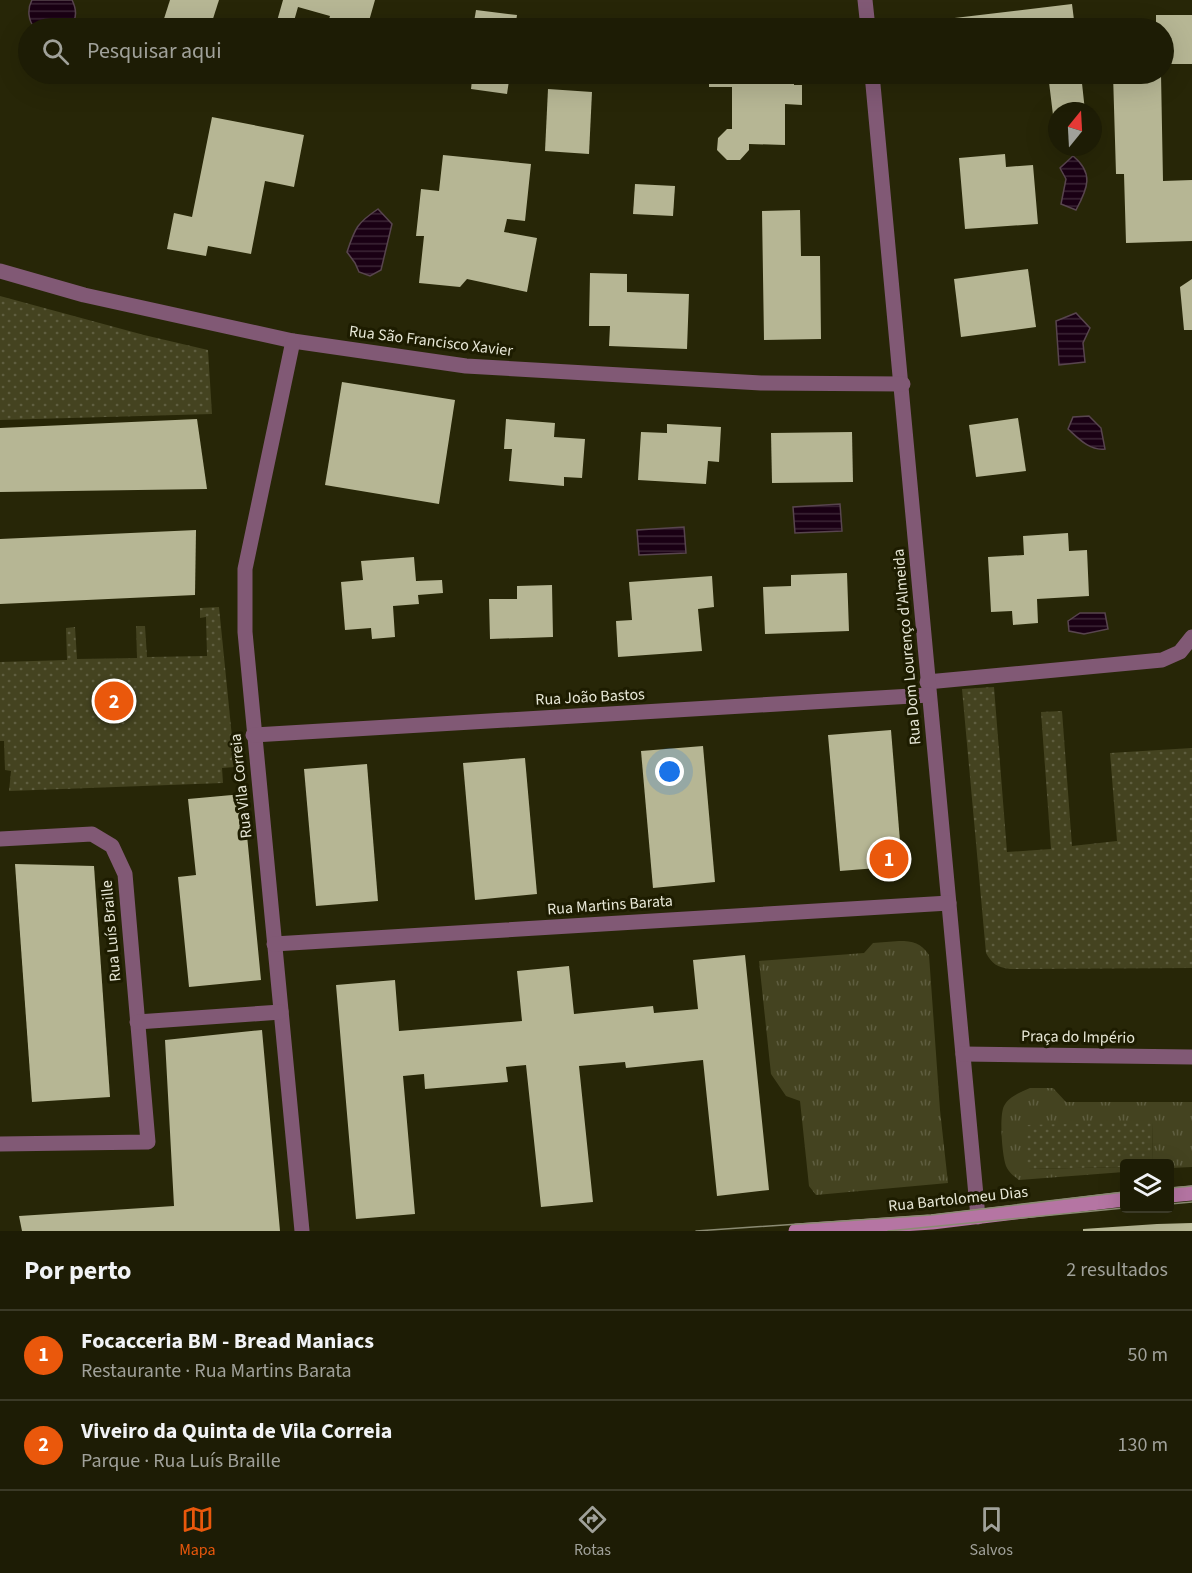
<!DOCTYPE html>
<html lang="pt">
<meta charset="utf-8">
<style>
:root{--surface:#1d1c05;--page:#2a2913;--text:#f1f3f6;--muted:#a0a19a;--line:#3b3a27;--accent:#ea580c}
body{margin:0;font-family:"Source Sans 3",sans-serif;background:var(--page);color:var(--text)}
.controls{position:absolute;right:18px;bottom:18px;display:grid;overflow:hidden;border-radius:6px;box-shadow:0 6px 24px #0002}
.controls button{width:54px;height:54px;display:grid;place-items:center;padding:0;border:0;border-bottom:2px solid var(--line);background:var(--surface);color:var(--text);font:30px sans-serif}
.compass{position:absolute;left:1048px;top:102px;width:54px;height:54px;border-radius:50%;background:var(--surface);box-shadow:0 6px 24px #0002;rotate:18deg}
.you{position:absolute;left:670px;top:772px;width:21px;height:21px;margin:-15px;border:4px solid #fff;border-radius:50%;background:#1a73e8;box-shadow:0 0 0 9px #1a73e833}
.badge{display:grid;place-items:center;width:39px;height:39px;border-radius:50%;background:var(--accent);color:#fff;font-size:20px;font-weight:700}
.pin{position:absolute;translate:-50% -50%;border:3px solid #fff;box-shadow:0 2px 6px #0006}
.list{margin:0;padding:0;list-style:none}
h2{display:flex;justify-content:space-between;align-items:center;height:78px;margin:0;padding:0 24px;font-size:26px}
h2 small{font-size:20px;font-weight:400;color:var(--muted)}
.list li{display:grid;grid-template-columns:39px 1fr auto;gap:18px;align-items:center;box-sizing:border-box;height:90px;padding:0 24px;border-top:2px solid var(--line)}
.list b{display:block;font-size:22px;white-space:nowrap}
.list p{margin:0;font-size:20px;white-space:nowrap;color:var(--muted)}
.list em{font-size:20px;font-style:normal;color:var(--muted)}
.icon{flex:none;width:33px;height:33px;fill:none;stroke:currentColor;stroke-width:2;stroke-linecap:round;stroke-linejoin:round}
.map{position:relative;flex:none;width:1192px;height:1231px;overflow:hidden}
.search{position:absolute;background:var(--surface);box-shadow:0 6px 24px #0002;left:18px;right:18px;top:18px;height:66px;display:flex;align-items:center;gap:15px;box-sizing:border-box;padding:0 21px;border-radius:33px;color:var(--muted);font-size:22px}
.sheet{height:258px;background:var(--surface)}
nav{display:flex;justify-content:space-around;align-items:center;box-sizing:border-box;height:84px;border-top:2px solid var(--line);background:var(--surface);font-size:16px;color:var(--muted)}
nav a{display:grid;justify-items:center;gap:3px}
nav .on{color:var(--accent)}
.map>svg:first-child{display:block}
.grass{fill:url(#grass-tufts)}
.park{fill:url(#park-dots)}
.water{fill:url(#water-rules);stroke:#58454e;stroke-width:1.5}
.building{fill:#b6b694}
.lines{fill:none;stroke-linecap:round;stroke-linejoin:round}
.lane{stroke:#815975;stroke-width:15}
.street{stroke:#815975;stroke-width:15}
.secondary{stroke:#b575a3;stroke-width:15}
.tram{stroke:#8b8b73;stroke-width:1.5}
.labels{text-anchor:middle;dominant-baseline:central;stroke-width:6;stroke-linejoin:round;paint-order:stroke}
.street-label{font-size:16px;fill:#e7e7d6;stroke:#1d1c00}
</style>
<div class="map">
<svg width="1192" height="1231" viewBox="0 0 1192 1231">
<defs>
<pattern id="grass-tufts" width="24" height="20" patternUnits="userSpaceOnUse" patternTransform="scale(1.5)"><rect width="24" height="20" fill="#444320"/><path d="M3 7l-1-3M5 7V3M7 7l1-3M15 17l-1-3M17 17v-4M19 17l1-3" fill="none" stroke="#5f5e40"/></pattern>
<pattern id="park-dots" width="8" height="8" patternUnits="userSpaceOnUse" patternTransform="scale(1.5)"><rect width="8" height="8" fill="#444320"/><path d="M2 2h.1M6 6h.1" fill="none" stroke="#5f5e40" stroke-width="1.8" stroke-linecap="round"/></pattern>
<pattern id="water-rules" width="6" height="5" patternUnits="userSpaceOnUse" patternTransform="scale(1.5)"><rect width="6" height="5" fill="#1a0014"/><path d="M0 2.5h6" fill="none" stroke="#3b2535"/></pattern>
</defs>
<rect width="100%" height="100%" fill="#272607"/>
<!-- grass -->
<g class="grass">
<path d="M899,941C913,941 921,943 929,955L940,1110L948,1183L816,1195L809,1186L800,1101L786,1096L771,1074L759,961L864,953L873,943Z"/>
<path d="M1030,1088H1053L1066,1102H1192V1167L1170,1168V1164L1153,1163L1152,1122L1027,1169L1124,1167V1172L1019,1180C1014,1176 1009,1173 1006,1166C1002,1155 999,1116 1004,1106C1009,1096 1021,1092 1030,1088Z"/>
</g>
<!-- park -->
<g class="park">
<polygon points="0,296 144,335 208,350 212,414 0,420"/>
<polygon points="219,607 235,767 222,768 223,783 9,791 11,771 5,770 4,741 0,741 0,662 67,660 66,628 75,627 77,659 137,658 136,626 145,626 147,657 207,656 206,617 200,618 200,608"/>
<path d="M994,687L1007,852L1051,849L1041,712L1062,711L1072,846L1117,841L1110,753L1192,748V968L1010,969C997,967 992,964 986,953L962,689Z"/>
<polygon points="1152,1122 1153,1163 1124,1164 1124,1167 1027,1169 1026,1125"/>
</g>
<!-- water -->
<g class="water">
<path d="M32,0H72C77,10 77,20 69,28H35C28,21 27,9 32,0Z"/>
<path d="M1073,156C1094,173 1088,188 1076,210L1061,204L1066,179L1060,168Z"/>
<path d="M378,209L392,224L381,270L370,276L359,272L355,263L347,252C355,228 357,223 378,209Z"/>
<polygon points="1076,313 1090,328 1083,343 1085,362 1059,365 1056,321"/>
<path d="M1089,416L1101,428L1105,449C1090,451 1079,439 1068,429L1073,417Z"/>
<polygon points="840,504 842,531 795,533 793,507"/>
<polygon points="684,527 686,553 639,555 637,530"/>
<polygon points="1080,613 1105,613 1108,629 1084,634 1069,631 1068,621"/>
</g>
<!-- building -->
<g class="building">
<polygon points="170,0 219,0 210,28 161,28"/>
<polygon points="283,0 375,0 367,28 336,28 327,26 330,16 298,7 292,28 275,28"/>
<polygon points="1072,4 1075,28 947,28 946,19"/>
<polygon points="476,10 517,15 515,28 473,28"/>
<polygon points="1156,15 1192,15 1192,64 1164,64 1164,28 1124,28 1127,25 1156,25"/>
<polygon points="431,74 510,74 507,94 471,89 472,80"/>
<polygon points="709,74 794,74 794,85 802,85 802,105 785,104 785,145 749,144 749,150 740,160 727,160 717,150 718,138 727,129 732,129 732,87 709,87"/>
<polygon points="1048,74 1081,74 1085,111 1057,111 1057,114 1053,115"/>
<polygon points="1113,74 1161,74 1163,181 1192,180 1192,241 1126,243 1124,174 1116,174"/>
<polygon points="548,89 592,92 589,154 545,151"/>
<polygon points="212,117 304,135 294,187 265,181 251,254 208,246 206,256 167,249 174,213 192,217"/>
<polygon points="1005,154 1006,167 1033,165 1038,224 965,229 959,158"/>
<polygon points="443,155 531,164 525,221 507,219 504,232 537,238 527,292 467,279 460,287 419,283 424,236 416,236 421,189 439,191"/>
<polygon points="635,184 675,186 673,216 633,214"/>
<polygon points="800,210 801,256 820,256 821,339 764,340 762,211"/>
<polygon points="1028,269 1036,327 961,337 954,279"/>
<polygon points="590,273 627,274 627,292 689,294 687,349 609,346 610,326 589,326"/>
<polygon points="1192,279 1192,330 1184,330 1180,287"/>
<polygon points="342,382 455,400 439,504 325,485"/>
<polygon points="1018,418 1026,471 976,477 969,425"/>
<polygon points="197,419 207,489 0,492 0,428"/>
<polygon points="506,419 555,423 554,437 585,439 582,478 564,477 564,486 509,481 512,449 504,449"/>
<polygon points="667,424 721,427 719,462 708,461 706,484 638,480 641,432 667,433"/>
<polygon points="852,432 853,482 772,483 771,433"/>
<polygon points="196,530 195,595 0,604 0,539"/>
<polygon points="1068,533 1069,551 1087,550 1089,596 1037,599 1038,623 1013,625 1012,611 991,612 988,557 1024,555 1023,536"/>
<polygon points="414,557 416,581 442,580 443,593 418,595 419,604 393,606 395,637 372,639 371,628 345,630 341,582 363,580 361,561"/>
<polygon points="847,573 849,631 765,634 763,587 791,586 791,575"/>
<polygon points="712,576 714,607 698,609 702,651 618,657 616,621 632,620 629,582"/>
<polygon points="552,585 553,637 490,639 489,599 517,599 517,586"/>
<polygon points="891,730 902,866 840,871 828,735"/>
<polygon points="703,746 715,882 653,888 641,751"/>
<polygon points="525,758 537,894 475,900 463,763"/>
<polygon points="367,764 378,901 316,906 304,769"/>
<polygon points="243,794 261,980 189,987 178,877 196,875 188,799"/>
<polygon points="15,864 94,866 110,1097 32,1102"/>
<polygon points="745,955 769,1190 717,1196 703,1060 626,1068 625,1062 579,1066 593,1202 541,1207 526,1065 506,1067 508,1082 425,1089 424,1074 403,1076 415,1214 356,1219 336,985 395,980 399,1031 522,1021 517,971 569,966 574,1014 653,1006 654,1013 698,1009 693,960"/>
<polygon points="262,1030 280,1231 22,1231 19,1216 174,1206 165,1040"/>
<polygon points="1192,1223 1192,1231 1083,1231 1083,1229 1157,1224"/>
</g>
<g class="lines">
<!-- lane -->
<polyline class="lane" points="927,682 1162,660 1180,652 1192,637"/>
<!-- street -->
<g class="street">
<polyline points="865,0 868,28"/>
<polyline points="872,74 978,1217"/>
<polyline points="0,271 84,295 293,341 466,366 761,383 903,384"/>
<polyline points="293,341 245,569 245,632 302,1231"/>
<polyline points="253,735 929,695"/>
<polyline points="0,839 92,834 112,846 125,874 148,1142 0,1144"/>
<polyline points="274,944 949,903"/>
<polyline points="137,1022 281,1012"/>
<polyline points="963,1054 1192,1057"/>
</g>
<!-- secondary -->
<g class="secondary">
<polyline points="1170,1195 1192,1193"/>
<polyline points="796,1231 932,1222 1124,1199"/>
</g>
<!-- tram -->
<g class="tram">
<polyline points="1170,1188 1192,1186"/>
<polyline points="1170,1204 1192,1202"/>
<polyline points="696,1231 931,1215 1124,1192"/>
<polyline points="888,1231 1124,1208"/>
</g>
</g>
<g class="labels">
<!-- street labels -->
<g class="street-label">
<text transform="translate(431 341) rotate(7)">Rua São Francisco Xavier</text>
<text transform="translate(907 647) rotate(-95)">Rua Dom Lourenço d'Almeida</text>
<text transform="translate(590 697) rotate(-3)">Rua João Bastos</text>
<text transform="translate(241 786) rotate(-96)">Rua Vila Correia</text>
<text transform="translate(610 905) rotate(-4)">Rua Martins Barata</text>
<text transform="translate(111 931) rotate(-95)">Rua Luís Braille</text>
<text transform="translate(1078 1037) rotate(1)">Praça do Império</text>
<text transform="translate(958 1199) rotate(-6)">Rua Bartolomeu Dias</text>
</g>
</g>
</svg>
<div class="controls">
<button><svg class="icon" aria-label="layers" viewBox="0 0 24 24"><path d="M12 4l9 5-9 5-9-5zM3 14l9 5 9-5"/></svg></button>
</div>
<svg class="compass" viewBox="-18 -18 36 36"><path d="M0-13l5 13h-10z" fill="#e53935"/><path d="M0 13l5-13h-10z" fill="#a0a19a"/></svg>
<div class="you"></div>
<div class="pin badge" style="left:889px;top:859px">1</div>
<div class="pin badge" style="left:114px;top:701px">2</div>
<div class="search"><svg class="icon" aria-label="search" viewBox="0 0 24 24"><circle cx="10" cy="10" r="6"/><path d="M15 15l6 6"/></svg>Pesquisar aqui</div>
</div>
<section class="sheet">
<h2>Por perto<small>2 resultados</small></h2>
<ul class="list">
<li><span class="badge">1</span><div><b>Focacceria BM - Bread Maniacs</b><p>Restaurante · Rua Martins Barata</p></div><em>50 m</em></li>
<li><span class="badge">2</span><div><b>Viveiro da Quinta de Vila Correia</b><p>Parque · Rua Luís Braille</p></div><em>130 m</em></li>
</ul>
</section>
<nav>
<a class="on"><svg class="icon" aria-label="map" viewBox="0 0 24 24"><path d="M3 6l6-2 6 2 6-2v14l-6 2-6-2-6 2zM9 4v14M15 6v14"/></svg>Mapa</a>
<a><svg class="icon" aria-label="directions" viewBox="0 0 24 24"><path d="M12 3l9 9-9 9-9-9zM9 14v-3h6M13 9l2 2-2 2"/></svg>Rotas</a>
<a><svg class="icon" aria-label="saved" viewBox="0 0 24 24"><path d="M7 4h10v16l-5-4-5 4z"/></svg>Salvos</a>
</nav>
